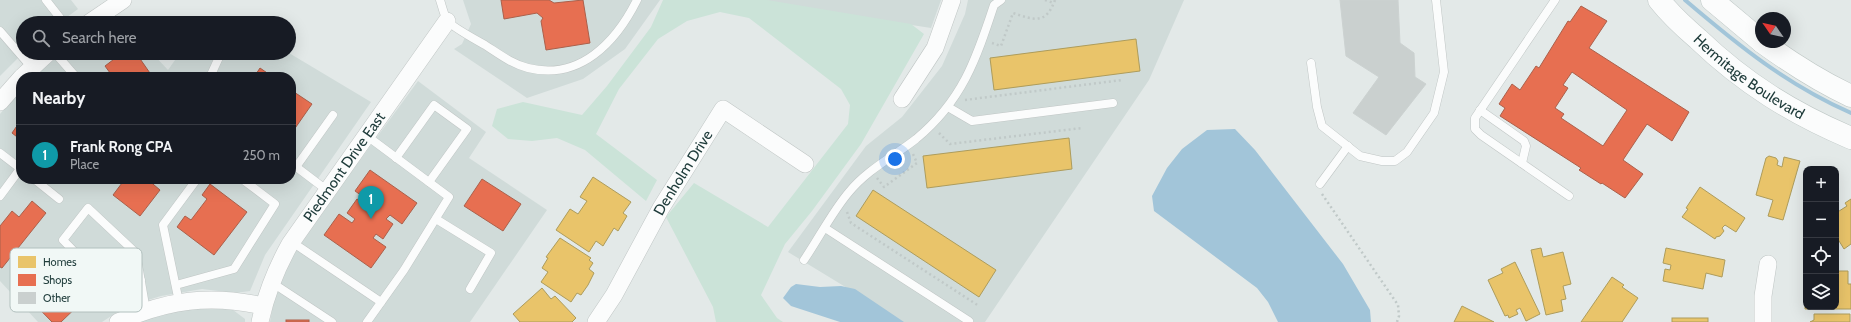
<!DOCTYPE html>
<meta charset="utf-8">
<style>
:root{--surface:#171b24;--page:#20242c;--text:#f1f3f6;--muted:#9ea1a6;--line:#363941;--accent:#647978}
body{margin:0;font-family:Cabin,sans-serif;background:var(--page);color:var(--text)}
.controls{position:absolute;right:12px;bottom:12px;display:grid;overflow:hidden;border-radius:8px;box-shadow:0 4px 16px #0002}
.controls button{width:36px;height:36px;display:grid;place-items:center;padding:0;border:0;border-bottom:1px solid var(--line);background:var(--surface);color:var(--text);font:20px sans-serif}
.compass{position:absolute;left:1755px;top:12px;width:36px;height:36px;border-radius:50%;background:var(--surface);box-shadow:0 4px 16px #0002;rotate:304deg}
.you{position:absolute;left:895px;top:159px;width:14px;height:14px;margin:-10px;border:3px solid #fff;border-radius:50%;background:#1a73e8;box-shadow:0 0 0 6px #1a73e833}
.badge{display:grid;place-items:center;width:26px;height:26px;border-radius:50%;background:var(--accent);color:#fff;font-size:13px;font-weight:700}
.pin{position:absolute;translate:-50% -33px;filter:drop-shadow(0 1px 2px #0008)}
.pin::after{content:'';position:absolute;top:21px;width:14px;height:12px;background:inherit;clip-path:polygon(0 0,100% 0,50% 100%)}
.list{margin:0;padding:0;list-style:none}
h2{display:flex;justify-content:space-between;align-items:center;height:52px;margin:0;padding:0 16px;font-size:17px}
h2 small{font-size:13px;font-weight:400;color:var(--muted)}
.list li{display:grid;grid-template-columns:26px 1fr auto;gap:12px;align-items:center;box-sizing:border-box;height:60px;padding:0 16px;border-top:1px solid var(--line)}
.list b{display:block;font-size:15px;white-space:nowrap}
.list p{margin:0;font-size:13px;white-space:nowrap;color:var(--muted)}
.list em{font-size:13px;font-style:normal;color:var(--muted)}
.icon{flex:none;width:22px;height:22px;fill:none;stroke:currentColor;stroke-width:2;stroke-linecap:round;stroke-linejoin:round}
.map{position:relative;flex:none;width:1851px;height:322px;overflow:hidden}
.search{position:absolute;background:var(--surface);box-shadow:0 4px 16px #0002;left:16px;top:16px;width:280px;height:44px;display:flex;align-items:center;gap:10px;box-sizing:border-box;padding:0 14px;border-radius:22px;color:var(--muted);font-size:15px}
.panel{position:absolute;background:var(--surface);box-shadow:0 4px 16px #0002;left:16px;top:72px;width:280px;height:112px;border-radius:16px}
.map>svg:first-child{display:block}
.built{fill:#d0dbd9}
.green{fill:#cbe3d8}
.water{fill:#a2c5d9}
.homes{fill:#e9c46a;stroke:#ad9c5c}
.shops{fill:#e76f51;stroke:#ab604b;fill-rule:evenodd}
.lines{fill:none;stroke-linecap:round;stroke-linejoin:round}
.stream{stroke:#a2c5d9;stroke-width:4}
.building{fill:#cad0cf;stroke:#ccd2d1}
.lane-casing{stroke:#c0c6c5;stroke-width:9}
.street-casing{stroke:#c0c6c5;stroke-width:18}
.secondary-casing{stroke:#bec7c5;stroke-width:23}
.path{stroke:#c0c9c8;stroke-width:2.5;stroke-dasharray:2 3;stroke-linecap:butt}
.lane{stroke:#fbfcfc;stroke-width:8}
.street{stroke:#fbfcfc;stroke-width:17}
.secondary{stroke:#fbfcfc;stroke-width:22}
.labels{text-anchor:middle;dominant-baseline:central;stroke-width:4;stroke-linejoin:round;paint-order:stroke}
.street-label{font-size:15px;fill:#203d3c;stroke:#f1f8f6}
.key{fill:#f1f8f6;stroke:#b2c0be;stroke-width:1}
.key-label{font-size:11px;fill:#203d3c}
</style>
<div class="map">
<svg width="1851" height="322" viewBox="0 0 1851 322">
<rect width="100%" height="100%" fill="#e3e9e8"/>
<!-- built -->
<g class="built">
<polygon points="0,0 71,0 78,9 59,23 23,23 23,53 0,76"/>
<polygon points="463,0 660,0 625,49 583,79 527,98 454,49 462,44 471,24"/>
<polygon points="751,0 941,0 931,28"/>
<polygon points="968,0 1184,0 1149,80 985,322 903,322 788,252 866,146 902,117 942,66 965,14"/>
<polygon points="61,53 152,53 168,70 180,53 289,53 371,102 265,255 250,291 235,293 202,289 161,296 125,307 102,322 38,322 0,281 0,114 21,89 21,179 291,179 291,77 34,77"/>
<polygon points="418,81 486,132 469,158 547,210 470,322 270,322 273,303 286,268 311,227"/>
<polygon points="212,306 233,310 245,319 245,322 135,322 169,310"/>
</g>
<!-- green -->
<polygon class="green" points="663,0 767,0 911,24 924,34 861,144 812,211 785,244 761,295 777,318 783,322 716,322 713,307 666,217 694,183 768,227 848,124 850,105 841,89 749,18 720,12 687,21 658,39 619,89 596,134 657,180 646,201 585,150 557,138 532,141 508,139 492,126 497,109 523,102 582,115 607,86 651,27"/>
<!-- water -->
<g class="water">
<polygon points="1235,129 1255,150 1343,264 1370,310 1371,322 1278,322 1268,302 1257,288 1154,211 1152,196 1167,168 1182,149 1207,130"/>
<polygon points="796,284 820,287 841,286 855,289 904,322 840,322 791,306 783,298 791,287"/>
</g>
<!-- homes -->
<g class="homes">
<polygon points="1136,39 1140,71 994,90 990,58"/>
<polygon points="1069,138 1072,169 927,188 923,156"/>
<polygon points="1769,156 1776,158 1778,161 1777,165 1782,167 1784,157 1800,161 1783,220 1768,216 1773,200 1756,195 1766,158"/>
<polygon points="593,177 631,202 623,213 627,216 618,231 614,228 603,246 596,241 589,252 556,230 570,209 578,214 587,201 580,197"/>
<polygon points="1700,187 1745,218 1736,232 1725,225 1722,228 1724,231 1720,236 1716,237 1715,239 1682,217 1688,209 1686,208"/>
<polygon points="873,190 996,270 979,297 856,216"/>
<polygon points="1851,199 1851,244 1844,249 1836,236 1836,213 1847,206 1845,203"/>
<polygon points="560,238 591,258 589,260 593,263 589,269 594,273 588,285 581,295 577,293 571,302 541,282 548,272 542,268 548,258 546,257"/>
<polygon points="1541,248 1543,257 1563,252 1571,284 1563,286 1566,299 1561,300 1563,311 1546,315 1531,250"/>
<polygon points="1666,248 1725,260 1722,277 1706,273 1703,289 1663,281 1665,269 1670,270 1671,265 1663,263"/>
<polygon points="1515,262 1540,314 1526,321 1520,308 1516,310 1518,314 1509,318 1508,315 1505,316 1488,280 1503,273 1501,269"/>
<polygon points="1836,271 1848,271 1848,284 1851,284 1851,309 1805,309 1805,291 1806,307 1836,307"/>
<polygon points="1612,277 1624,285 1622,287 1638,298 1622,322 1581,322"/>
<polygon points="542,288 551,299 555,296 576,318 572,322 520,322 513,314"/>
<polygon points="1462,306 1494,322 1454,322"/>
<polygon points="1814,314 1850,314 1850,322 1810,322 1814,320"/>
<rect x="1672" y="318" width="36" height="4"/>
</g>
<!-- shops -->
<g class="shops">
<polygon points="501,0 549,0 554,3 583,0 590,43 546,50 541,21 543,18 537,13 504,19"/>
<path d="M1581,6L1607,21L1589,48L1689,112L1672,141L1647,124L1623,160L1643,174L1625,198L1602,183L1601,184L1579,170L1581,168L1500,116L1505,108L1499,104L1512,84L1520,90L1536,66L1539,68L1568,21L1570,22ZM1572,72L1627,110L1603,146L1561,118L1564,114L1555,108L1568,88L1563,85Z"/>
<polygon points="122,53 136,53 152,76 113,77 105,66"/>
<polygon points="260,68 273,77 254,77"/>
<polygon points="291,90 312,104 291,134"/>
<polygon points="21,120 21,140 12,133"/>
<polygon points="370,170 417,203 402,224 390,215 386,219 393,224 383,239 376,234 373,238 386,247 371,268 324,235 339,214 352,223 355,219 347,213 357,199 365,204 368,200 355,191"/>
<polygon points="125,179 147,179 160,190 140,216 113,195"/>
<polygon points="482,179 521,204 503,231 464,206"/>
<polygon points="210,184 247,212 214,255 177,227 185,216 191,220 207,199 202,195"/>
<polygon points="32,201 46,213 2,268 0,267 0,226 12,211 19,217"/>
<polygon points="45,256 86,298 61,322 52,322 16,285"/>
<rect x="286" y="320" width="23" height="2"/>
</g>
<g class="lines">
<!-- stream -->
<path class="stream" d="M1685,0C1739,46 1786,84 1851,113"/>
</g>
<!-- building -->
<polygon class="building" points="1340,0 1398,0 1400,43 1414,53 1415,77 1426,84 1386,135 1353,113 1379,77 1346,56"/>
<g class="lines">
<defs>
<g id="lane">
<polyline points="46,0 64,23"/>
<path d="M440,0C442,6 444,15 447,20C450,26 478,41 485,45C499,54 512,64 528,68C580,81 616,42 637,0"/>
<polyline points="1555,0 1475,118 1475,129 1481,135 1569,196"/>
<polyline points="0,31 32,68"/>
<polyline points="55,53 76,77"/>
<polyline points="1311,63 1317,107 1322,126 1360,156 1382,161 1395,161 1407,152 1434,113 1444,72 1436,0"/>
<polyline points="210,77 221,53"/>
<polyline points="948,107 972,121 1113,103"/>
<polyline points="1480,110 1524,141 1526,146 1522,163"/>
<polyline points="367,136 449,197 404,270 367,322"/>
<polyline points="0,153 21,169"/>
<polyline points="396,158 434,105 467,129 429,182"/>
<polyline points="291,163 328,191"/>
<polyline points="296,167 333,115"/>
<polyline points="34,179 59,199"/>
<polyline points="1320,184 1348,146"/>
<polyline points="0,196 20,169"/>
<polyline points="436,219 491,253 470,289"/>
<polyline points="825,228 969,321"/>
<polyline points="292,242 381,302"/>
<path d="M804,260C819,238 832,212 849,192C868,169 893,157 916,139C962,101 976,60 994,5L1001,0"/>
<polyline points="141,280 117,283 101,279 63,240 88,208 136,253 146,311"/>
<polyline points="271,282 332,322"/>
<polyline points="176,285 234,269 275,204 242,179"/>
<polyline points="179,302 163,225 197,179"/>
</g>
<g id="street">
<polyline points="89,23 123,0"/>
<polyline points="22,77 48,53"/>
<polyline points="902,99 935,48 952,0"/>
<polyline points="0,102 21,78"/>
<path d="M118,322C167,300 210,294 263,306"/>
<path id="s1" d="M260,322C266,294 276,269 290,244L447,21"/>
<path id="s2" d="M596,322L614,295L661,208L723,109L805,164"/>
<polyline points="1763,322 1763,296 1768,264"/>
</g>
<g id="secondary">
<path id="s3" d="M1659,0C1670,14 1684,27 1698,39C1744,83 1792,113 1851,138"/>
<polyline points="1712,0 1761,41"/>
<path d="M1762,42C1791,63 1819,81 1851,96"/>
</g>
</defs>
<!-- lane casing -->
<use href="#lane" class="lane-casing"/>
<!-- street casing -->
<use href="#street" class="street-casing"/>
<!-- secondary casing -->
<use href="#secondary" class="secondary-casing"/>
<!-- path -->
<g class="path">
<polyline points="1045,0 1054,3"/>
<path d="M992,43L1001,46L1013,13C1034,20 1046,25 1055,0"/>
<polyline points="965,100 1122,80"/>
<polyline points="939,133 950,144 1082,128"/>
<polyline points="877,178 884,187 917,163 913,154"/>
<polyline points="1322,194 1398,305 1399,316 1397,322"/>
<polyline points="847,212 851,223 979,306"/>
</g>
<!-- lane -->
<use href="#lane" class="lane"/>
<!-- street -->
<use href="#street" class="street"/>
<!-- secondary -->
<use href="#secondary" class="secondary"/>
</g>
<g class="labels">
<!-- street labels -->
<g class="street-label">
<text stroke="none"><textPath href="#s3" startOffset="119">Hermitage Boulevard</textPath></text>
<text stroke="none"><textPath href="#s1" startOffset="178">Piedmont Drive East</textPath></text>
<text stroke="none"><textPath href="#s2" startOffset="173">Denholm Drive</textPath></text>
</g>
</g>
<!-- legend -->
<rect x="10" y="248" width="132" height="64" rx="6" class="key"/>
<rect x="18" y="256" width="18" height="12" fill="#e9c46a"/>
<rect x="18" y="274" width="18" height="12" fill="#e76f51"/>
<rect x="18" y="292" width="18" height="12" fill="#cad0cf"/>
<g class="key-label">
<text x="43" y="266">Homes</text>
<text x="43" y="284">Shops</text>
<text x="43" y="302">Other</text>
</g>
</svg>
<div class="controls">
<button>+</button>
<button>−</button>
<button><svg class="icon" aria-label="locate" viewBox="0 0 24 24"><circle cx="12" cy="12" r="6"/><path d="M12 2v4M12 18v4M2 12h4M18 12h4"/></svg></button>
<button><svg class="icon" aria-label="layers" viewBox="0 0 24 24"><path d="M12 4l9 5-9 5-9-5zM3 14l9 5 9-5"/></svg></button>
</div>
<svg class="compass" viewBox="-18 -18 36 36"><path d="M0-13l5 13h-10z" fill="#e53935"/><path d="M0 13l5-13h-10z" fill="#9ea1a6"/></svg>
<div class="you"></div>
<div class="pin badge" style="left:371px;top:219px;background:#0f9aa8">1</div>
<div class="search"><svg class="icon" aria-label="search" viewBox="0 0 24 24"><circle cx="10" cy="10" r="6"/><path d="M15 15l6 6"/></svg>Search here</div>
<section class="panel">
<h2>Nearby<small></small></h2>
<ul class="list">
<li><span class="badge" style="background:#0f9aa8">1</span><div><b>Frank Rong CPA</b><p>Place</p></div><em>250 m</em></li>
</ul>
</section>
</div>
